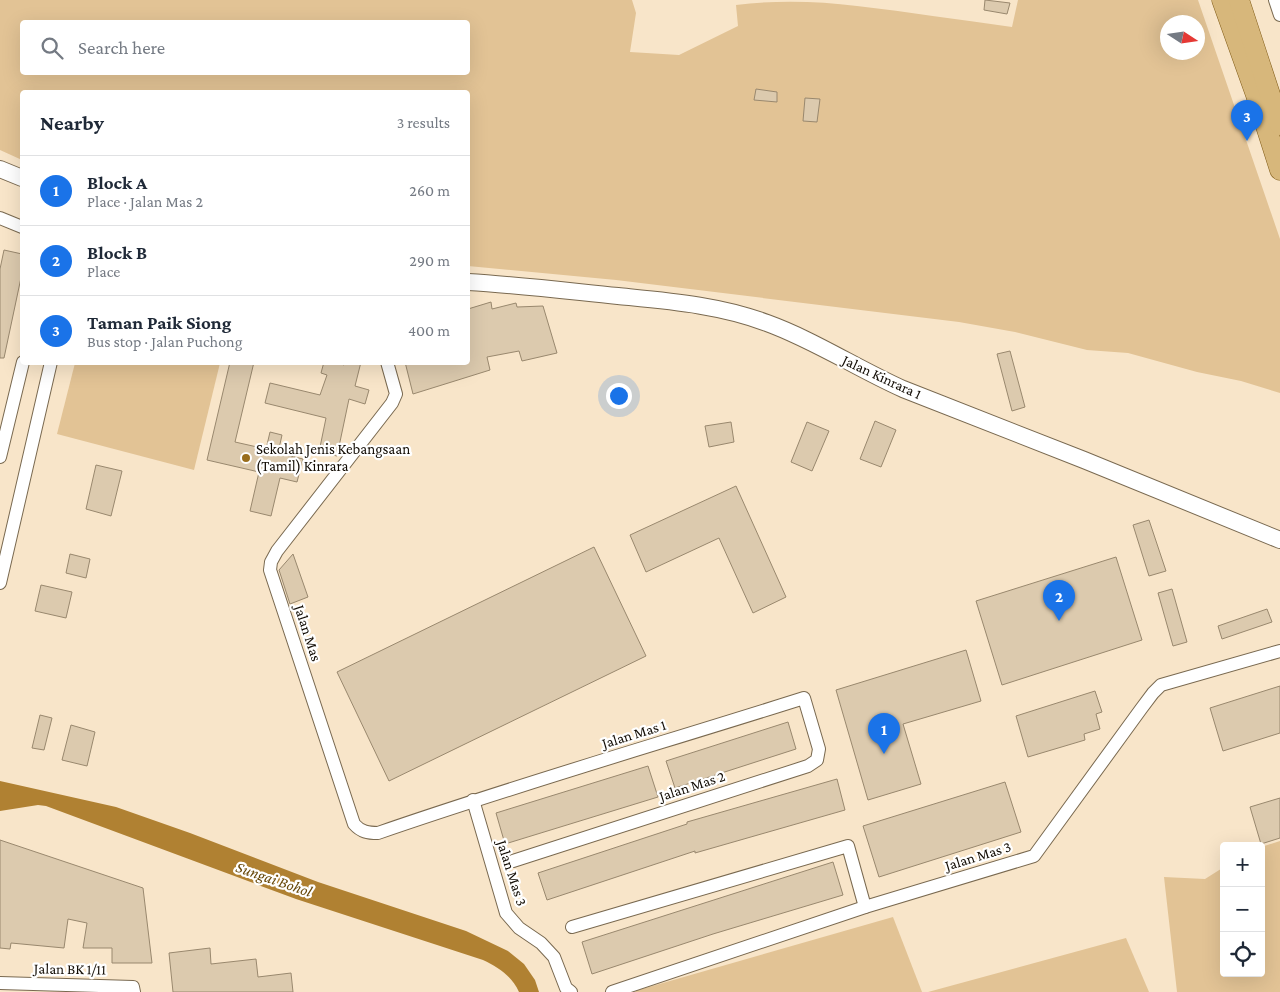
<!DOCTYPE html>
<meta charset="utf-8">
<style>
:root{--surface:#fff;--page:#f6f6f7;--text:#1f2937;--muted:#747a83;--line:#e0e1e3;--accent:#1a73e8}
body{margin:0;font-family:"Crimson Pro",serif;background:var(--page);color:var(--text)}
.controls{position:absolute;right:15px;bottom:15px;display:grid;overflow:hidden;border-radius:5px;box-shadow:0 5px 20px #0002}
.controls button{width:45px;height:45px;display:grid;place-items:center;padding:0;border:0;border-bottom:1px solid var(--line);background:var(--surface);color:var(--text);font:25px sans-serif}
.compass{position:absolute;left:1160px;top:15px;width:45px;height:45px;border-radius:50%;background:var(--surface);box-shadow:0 5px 20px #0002;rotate:102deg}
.you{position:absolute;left:618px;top:395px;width:18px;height:18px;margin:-12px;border:4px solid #fff;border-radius:50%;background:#1a73e8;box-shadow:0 0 0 8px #1a73e833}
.badge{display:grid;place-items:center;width:32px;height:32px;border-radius:50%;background:var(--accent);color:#fff;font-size:16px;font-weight:700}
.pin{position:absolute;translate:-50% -41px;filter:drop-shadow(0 1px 2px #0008)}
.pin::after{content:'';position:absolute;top:26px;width:18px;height:15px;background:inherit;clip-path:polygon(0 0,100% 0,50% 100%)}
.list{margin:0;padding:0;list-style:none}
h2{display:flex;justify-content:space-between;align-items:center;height:65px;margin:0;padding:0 20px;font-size:21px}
h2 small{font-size:16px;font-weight:400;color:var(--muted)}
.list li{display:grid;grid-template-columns:32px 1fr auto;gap:15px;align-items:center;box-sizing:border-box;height:70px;padding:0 20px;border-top:1px solid var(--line)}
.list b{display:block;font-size:19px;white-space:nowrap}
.list p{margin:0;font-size:16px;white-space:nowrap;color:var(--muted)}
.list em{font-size:16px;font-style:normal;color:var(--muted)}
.icon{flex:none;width:28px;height:28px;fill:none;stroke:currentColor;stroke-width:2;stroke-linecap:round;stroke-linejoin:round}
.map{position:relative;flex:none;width:1280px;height:992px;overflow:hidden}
.search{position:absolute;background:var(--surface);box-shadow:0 5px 20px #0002;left:20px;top:20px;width:450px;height:55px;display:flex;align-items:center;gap:12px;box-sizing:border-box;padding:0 18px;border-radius:5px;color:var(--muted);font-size:19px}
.panel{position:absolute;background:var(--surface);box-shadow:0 5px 20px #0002;left:20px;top:90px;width:450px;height:275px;border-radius:5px}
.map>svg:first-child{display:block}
.green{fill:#e2c395;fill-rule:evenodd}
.water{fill:#b08132}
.building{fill:#dccaae;stroke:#99886e}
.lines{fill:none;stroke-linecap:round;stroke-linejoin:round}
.minor-casing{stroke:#796950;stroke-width:14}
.tertiary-casing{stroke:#796950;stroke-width:18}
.primary-casing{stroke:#815c18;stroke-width:21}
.minor{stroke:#fff;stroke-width:12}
.tertiary{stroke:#fff;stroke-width:16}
.primary{stroke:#d7b77b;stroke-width:20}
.poi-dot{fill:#996d1c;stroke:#fff;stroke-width:2}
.labels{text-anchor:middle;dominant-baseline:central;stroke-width:4.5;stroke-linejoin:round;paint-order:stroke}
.street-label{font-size:15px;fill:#110b03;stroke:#fff}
.poi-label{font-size:15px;fill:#110b03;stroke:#fff;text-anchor:start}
.water-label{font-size:16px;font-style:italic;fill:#674708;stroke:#fff}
</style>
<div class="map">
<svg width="1280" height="992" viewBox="0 0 1280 992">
<rect width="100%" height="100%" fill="#f8e5c9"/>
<!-- green -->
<g class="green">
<path d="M0,0H632L636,13L630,52L679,55L738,26L736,5C776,0 817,1 857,6C909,12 960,20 1012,27L1018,0H1198L1280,239V393L1241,381L1197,372L1128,353L1087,350L1015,332L959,322L616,280L468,266V92H22V160L0,150ZM22,22H468V72H22ZM1168,22H1198V52H1168Z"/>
<polygon points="75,363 220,363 194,470 57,434"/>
<polygon points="1280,841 1280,992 1177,992 1164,877 1205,879 1224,867 1224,973 1261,973 1261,847"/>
<polygon points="893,917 922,992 636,992 635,991"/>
<polygon points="1126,938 1149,992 928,992"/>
</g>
<!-- water -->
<path class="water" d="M0,781L116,807L190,833L318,882L466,931L508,951L524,964L535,980L539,992H519C512,976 498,967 483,960L296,899L46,806L38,805L0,811Z"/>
<!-- building -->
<g class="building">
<polygon points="985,0 1010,3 1007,14 984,10"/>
<polygon points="756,89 777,92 777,102 754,100"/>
<polygon points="805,98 820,99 817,122 803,121"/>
<polygon points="4,250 22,254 22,273 4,358 0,358 0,269"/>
<polygon points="491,302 492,309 516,303 517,307 543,306 557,353 522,361 519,351 487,357 490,370 413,394 405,362 468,362 468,309"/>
<polygon points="1010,351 1025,407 1012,411 997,354"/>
<polygon points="230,362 254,362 235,442 266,449 270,432 282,435 278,453 303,459 297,482 280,478 271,516 250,511 259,472 207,460"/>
<polygon points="324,362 336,362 344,365 344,362 361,362 355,386 369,390 365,404 349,399 337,456 319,452 326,418 265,403 270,383 320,395 327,375 321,373"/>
<polygon points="875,421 896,430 881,467 860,459"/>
<polygon points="731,422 734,442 709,447 705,426"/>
<polygon points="807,422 829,431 812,471 791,462"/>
<polygon points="96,465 122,471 111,516 86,509"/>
<polygon points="736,486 786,597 753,613 719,538 646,572 630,535"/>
<polygon points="1149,520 1166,571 1149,576 1133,525"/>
<polygon points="594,547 646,656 389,781 337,672"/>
<polygon points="70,554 90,559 86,578 66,573"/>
<polygon points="293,554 308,597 290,604 279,570"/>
<polygon points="1116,557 1142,640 1002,685 976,601"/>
<polygon points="41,585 72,592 66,618 35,611"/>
<polygon points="1172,589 1187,642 1173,646 1158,593"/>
<polygon points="1267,609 1272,622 1222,639 1218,626"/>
<polygon points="966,650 981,701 903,724 921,784 868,800 836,690"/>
<polygon points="1280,686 1280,733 1223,751 1210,708"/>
<polygon points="1095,691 1102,712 1096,714 1100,729 1084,734 1085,740 1028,757 1016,716"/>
<polygon points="40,715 52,718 44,750 32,748"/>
<polygon points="788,722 796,749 675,788 666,761"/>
<polygon points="71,725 95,732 87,766 62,760"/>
<polygon points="648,766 658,797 505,844 496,813"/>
<polygon points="837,779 845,810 695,853 695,851 547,900 538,873 687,824 687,822"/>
<polygon points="1005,782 1021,832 879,877 863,826"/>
<polygon points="1280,798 1280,838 1261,844 1250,807"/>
<polygon points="0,840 143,888 152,963 112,963 112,948 83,948 87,923 68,919 64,948 11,943 10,949 0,948"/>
<polygon points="833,862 843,895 713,934 592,974 582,942"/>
<polygon points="210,948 211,964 256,959 258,977 291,973 293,992 173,992 169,953"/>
</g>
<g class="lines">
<defs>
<g id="minor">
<polyline points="1275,0 1280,15"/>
<polyline points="0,218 22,227"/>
<path d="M387,362L396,394L392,403L277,551L271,562L270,570L354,824C361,832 368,833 378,833C519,784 662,743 804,698L819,749L817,760L808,766L513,861"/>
<polyline points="0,457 23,362"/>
<polyline points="0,583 51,362"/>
<polyline points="473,800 506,913 519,928 541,943 554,957 566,988 571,992"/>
<polyline points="572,927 848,846 865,907"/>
<polyline points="0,983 133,987 134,992"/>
<polyline points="612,992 865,907 1034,856 1141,709 1153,693 1161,685 1280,651"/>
</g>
<g id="tertiary">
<polyline points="0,169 22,178"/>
<path d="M468,282C518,285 568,291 618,296C668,301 720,305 767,323C814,340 858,369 903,389L1084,460L1280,540"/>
</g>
<g id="primary">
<polyline points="1222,0 1256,95 1280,170"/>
<polyline points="1239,0 1280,125"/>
</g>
</defs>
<!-- minor casing -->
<use href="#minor" class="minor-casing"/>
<!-- tertiary casing -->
<use href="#tertiary" class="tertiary-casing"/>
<!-- primary casing -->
<use href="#primary" class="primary-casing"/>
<!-- minor -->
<use href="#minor" class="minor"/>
<!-- tertiary -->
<use href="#tertiary" class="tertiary"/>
<!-- primary -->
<use href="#primary" class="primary"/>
</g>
<!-- markers -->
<circle class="poi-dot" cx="246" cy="458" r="5"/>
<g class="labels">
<!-- street labels -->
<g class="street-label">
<text transform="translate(882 377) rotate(25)">Jalan Kinrara 1</text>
<text transform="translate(308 633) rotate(72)">Jalan Mas</text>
<text transform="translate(634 734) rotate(-17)">Jalan Mas 1</text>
<text transform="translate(692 786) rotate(-18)">Jalan Mas 2</text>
<text transform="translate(978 856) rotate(-17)">Jalan Mas 3</text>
<text transform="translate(512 873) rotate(72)">Jalan Mas 3</text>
<text transform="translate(70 969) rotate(1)">Jalan BK 1/11</text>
</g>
<!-- poi labels -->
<g class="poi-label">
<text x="256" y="449">Sekolah Jenis Kebangsaan<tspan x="256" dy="17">(Tamil) Kinrara</tspan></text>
</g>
<!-- water labels -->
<g class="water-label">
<text transform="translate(274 879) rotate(19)">Sungai Bohol</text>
</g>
</g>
</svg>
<div class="controls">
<button>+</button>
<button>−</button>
<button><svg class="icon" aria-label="locate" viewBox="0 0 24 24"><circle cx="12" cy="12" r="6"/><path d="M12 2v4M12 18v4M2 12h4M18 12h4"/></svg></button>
</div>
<svg class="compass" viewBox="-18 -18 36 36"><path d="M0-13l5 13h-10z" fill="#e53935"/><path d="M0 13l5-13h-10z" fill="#747a83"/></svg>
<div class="you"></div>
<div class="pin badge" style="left:884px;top:754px">1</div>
<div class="pin badge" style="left:1059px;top:621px">2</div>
<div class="pin badge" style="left:1247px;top:141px">3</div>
<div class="search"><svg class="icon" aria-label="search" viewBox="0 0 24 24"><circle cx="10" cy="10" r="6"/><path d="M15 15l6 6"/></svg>Search here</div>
<section class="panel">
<h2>Nearby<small>3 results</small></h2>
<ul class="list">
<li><span class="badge">1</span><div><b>Block A</b><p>Place · Jalan Mas 2</p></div><em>260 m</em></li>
<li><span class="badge">2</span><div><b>Block B</b><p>Place</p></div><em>290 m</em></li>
<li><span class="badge">3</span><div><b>Taman Paik Siong</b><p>Bus stop · Jalan Puchong</p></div><em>400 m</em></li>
</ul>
</section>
</div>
